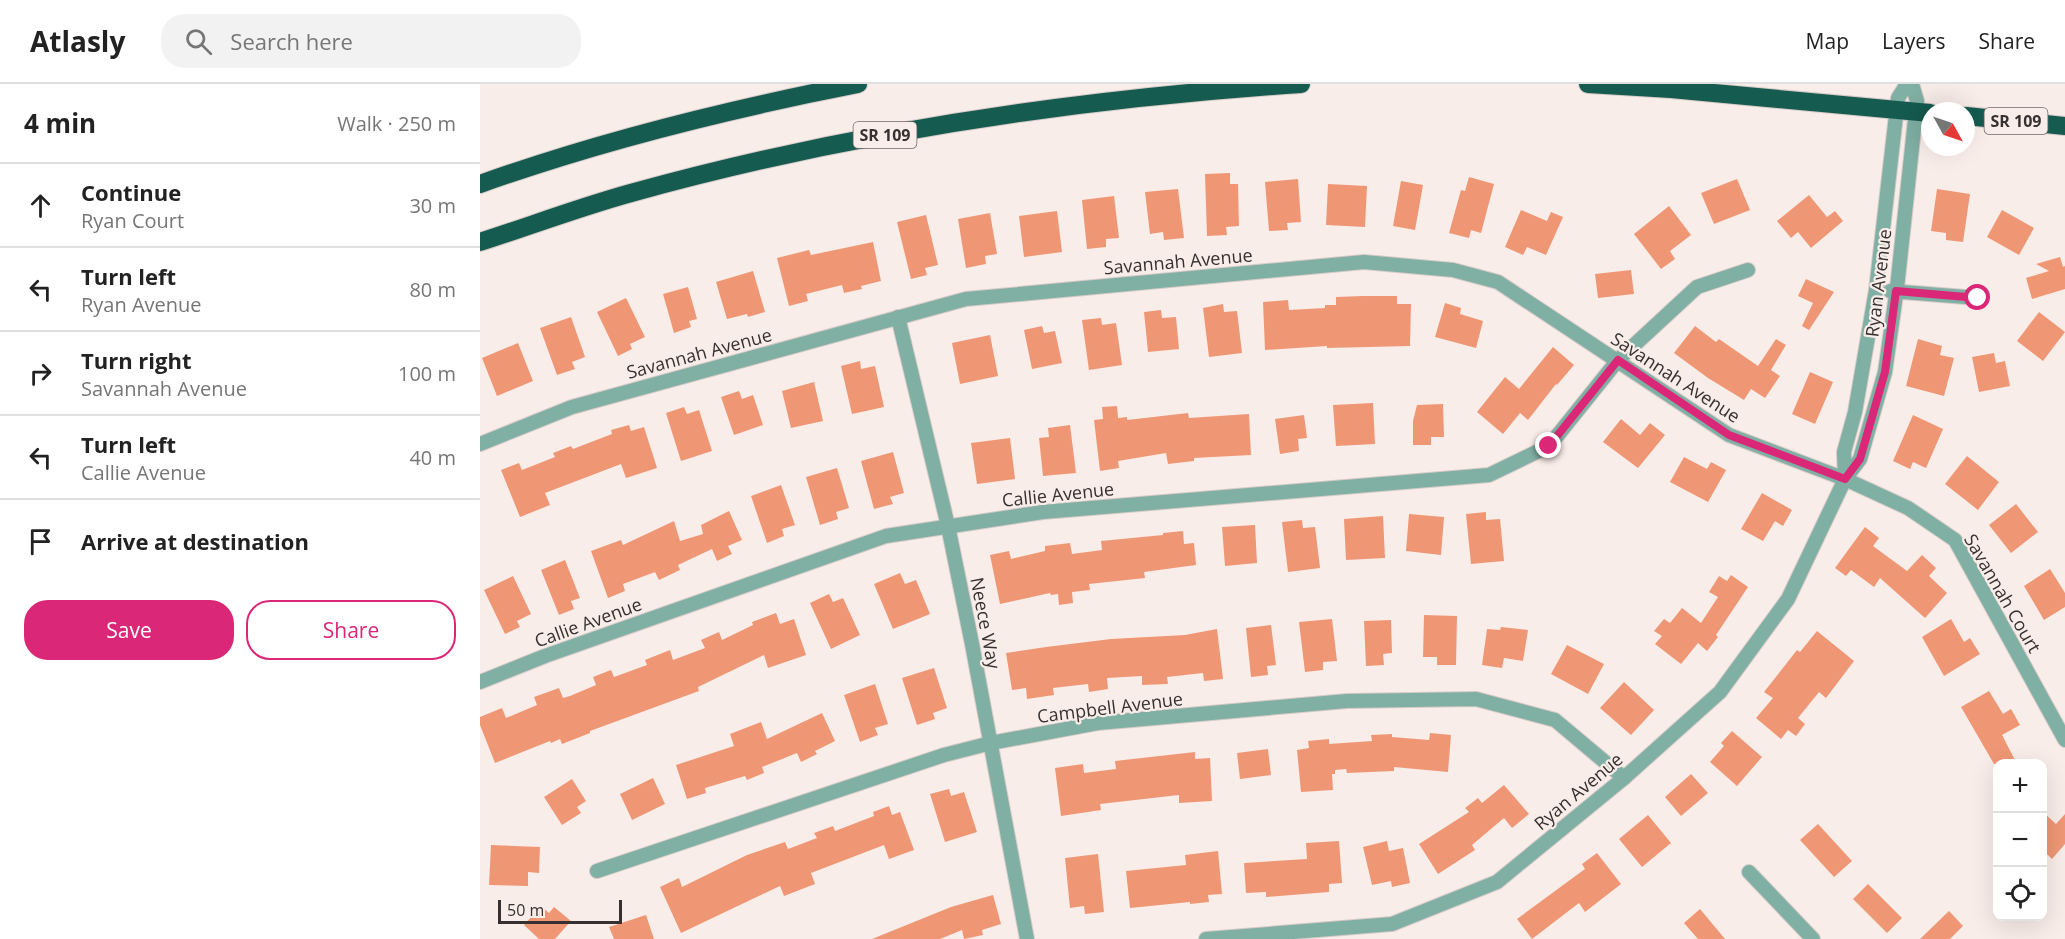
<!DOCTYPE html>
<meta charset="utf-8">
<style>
:root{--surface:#fff;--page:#f2f2f2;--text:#222;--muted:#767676;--line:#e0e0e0;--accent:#db2777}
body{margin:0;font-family:"Open Sans",sans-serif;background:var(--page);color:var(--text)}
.controls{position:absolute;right:18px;bottom:18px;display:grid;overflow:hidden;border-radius:12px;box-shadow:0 6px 24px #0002}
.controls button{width:54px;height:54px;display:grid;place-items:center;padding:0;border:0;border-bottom:2px solid var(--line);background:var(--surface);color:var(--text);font:30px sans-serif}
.compass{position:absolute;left:1441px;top:18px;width:54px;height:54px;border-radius:50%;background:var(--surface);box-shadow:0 6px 24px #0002;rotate:130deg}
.scale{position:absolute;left:18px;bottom:15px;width:124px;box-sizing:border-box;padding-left:6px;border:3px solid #363130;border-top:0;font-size:16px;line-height:21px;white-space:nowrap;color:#363130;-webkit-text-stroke:4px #f9ede9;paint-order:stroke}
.stop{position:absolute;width:18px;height:18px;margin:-14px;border:4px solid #db2777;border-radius:50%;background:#fff}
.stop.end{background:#db2777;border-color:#fff;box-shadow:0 2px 6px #0008}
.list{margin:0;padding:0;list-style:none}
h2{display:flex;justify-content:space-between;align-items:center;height:78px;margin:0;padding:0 24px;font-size:26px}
h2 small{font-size:20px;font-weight:400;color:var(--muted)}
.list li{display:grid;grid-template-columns:39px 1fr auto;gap:18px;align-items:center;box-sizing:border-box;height:84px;padding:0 24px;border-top:2px solid var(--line)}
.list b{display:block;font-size:22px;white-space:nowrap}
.list p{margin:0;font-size:20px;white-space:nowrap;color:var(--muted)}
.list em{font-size:20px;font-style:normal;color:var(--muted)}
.actions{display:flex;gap:12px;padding:18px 24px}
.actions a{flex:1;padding:14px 0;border:2px solid var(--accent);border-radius:24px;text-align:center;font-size:21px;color:var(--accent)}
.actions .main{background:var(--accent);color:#fff}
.icon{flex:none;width:33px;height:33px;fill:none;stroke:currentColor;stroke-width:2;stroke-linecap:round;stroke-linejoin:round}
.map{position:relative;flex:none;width:1585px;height:855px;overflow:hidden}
header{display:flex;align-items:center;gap:36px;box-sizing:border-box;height:84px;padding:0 30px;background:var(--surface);border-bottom:2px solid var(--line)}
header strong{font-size:28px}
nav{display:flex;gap:33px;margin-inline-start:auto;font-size:21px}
.search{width:420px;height:54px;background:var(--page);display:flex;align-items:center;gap:15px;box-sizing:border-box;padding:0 21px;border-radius:24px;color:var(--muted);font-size:22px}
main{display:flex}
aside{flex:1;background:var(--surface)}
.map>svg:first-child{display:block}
.building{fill:#ef9775}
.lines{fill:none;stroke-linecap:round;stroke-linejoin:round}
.street-casing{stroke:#d6cbc8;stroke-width:16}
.highway-casing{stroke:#d6cbc8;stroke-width:20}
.street{stroke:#80afa4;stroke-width:14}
.highway{stroke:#155b50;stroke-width:18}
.route{stroke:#db2777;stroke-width:8}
.labels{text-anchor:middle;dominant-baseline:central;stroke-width:4.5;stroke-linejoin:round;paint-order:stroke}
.shield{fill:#f9ede9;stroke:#706968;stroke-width:1.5}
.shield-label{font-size:16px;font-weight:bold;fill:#363130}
.street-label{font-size:18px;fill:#363130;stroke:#f9ede9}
</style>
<header>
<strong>Atlasly</strong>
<div class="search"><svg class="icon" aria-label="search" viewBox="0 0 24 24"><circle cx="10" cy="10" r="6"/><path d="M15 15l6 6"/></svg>Search here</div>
<nav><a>Map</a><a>Layers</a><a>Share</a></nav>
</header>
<main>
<aside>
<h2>4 min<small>Walk · 250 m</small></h2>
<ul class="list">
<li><svg class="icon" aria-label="ahead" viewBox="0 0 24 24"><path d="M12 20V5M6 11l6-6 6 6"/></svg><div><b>Continue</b><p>Ryan Court</p></div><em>30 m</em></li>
<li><svg class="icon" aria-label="left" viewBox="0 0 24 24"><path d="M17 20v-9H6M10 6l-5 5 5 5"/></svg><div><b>Turn left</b><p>Ryan Avenue</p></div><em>80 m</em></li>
<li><svg class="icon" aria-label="right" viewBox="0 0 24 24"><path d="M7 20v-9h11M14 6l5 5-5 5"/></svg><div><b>Turn right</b><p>Savannah Avenue</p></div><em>100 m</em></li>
<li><svg class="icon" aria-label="left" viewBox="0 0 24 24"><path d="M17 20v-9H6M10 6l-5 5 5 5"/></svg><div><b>Turn left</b><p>Callie Avenue</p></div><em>40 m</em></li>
<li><svg class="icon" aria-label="arrive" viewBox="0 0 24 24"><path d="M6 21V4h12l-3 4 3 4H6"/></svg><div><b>Arrive at destination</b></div></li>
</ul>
<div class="actions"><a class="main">Save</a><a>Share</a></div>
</aside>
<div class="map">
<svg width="1585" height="855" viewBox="0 0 1585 855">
<rect width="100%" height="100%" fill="#f9ede9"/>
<!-- building -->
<g class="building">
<polygon points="750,89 750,100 758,100 759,142 746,143 747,151 727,152 725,90"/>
<polygon points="989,93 1014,100 1001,149 991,146 989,154 969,149 981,106 985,107"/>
<polygon points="818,95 821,138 807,139 808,146 789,147 785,98"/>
<polygon points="1257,95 1270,126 1234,140 1221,109"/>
<polygon points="921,97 943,101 935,146 913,142"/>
<polygon points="848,100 887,102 885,143 846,141"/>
<polygon points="698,105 704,154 684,156 683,148 670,150 665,108"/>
<polygon points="1457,105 1490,110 1483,158 1466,156 1466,149 1451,147"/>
<polygon points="1329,111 1347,133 1355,127 1363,137 1331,164 1318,148 1311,154 1297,137"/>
<polygon points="634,112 639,154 626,155 626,163 607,165 602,116"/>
<polygon points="1189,122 1211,151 1190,167 1195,175 1181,185 1154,150"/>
<polygon points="1041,126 1067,137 1071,128 1083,133 1066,171 1047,163 1043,171 1025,163"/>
<polygon points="1522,126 1554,144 1539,171 1507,153"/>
<polygon points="577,127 582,168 544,173 539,132"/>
<polygon points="510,129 517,170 505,172 506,180 486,184 478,135"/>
<polygon points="446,131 458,181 445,184 447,191 431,195 417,138"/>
<polygon points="393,158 401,197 381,202 382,205 364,209 362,201 326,210 328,217 309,222 297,174 329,166 331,171"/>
<polygon points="1580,173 1583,183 1585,182 1585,205 1552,215 1546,194 1569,187 1556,180"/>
<polygon points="1151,186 1154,210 1118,214 1115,190"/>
<polygon points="273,187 285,228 268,233 267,230 247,235 236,198"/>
<polygon points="1326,195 1354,208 1329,246 1322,242 1333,219 1318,212"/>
<polygon points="208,203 217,235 209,237 211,243 194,249 183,210"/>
<polygon points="883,212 917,212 917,220 931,220 930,262 847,264 847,262 785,266 783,218 808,216 809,226 845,224 845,221 856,221 856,213"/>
<polygon points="146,214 165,253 150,260 152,265 138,272 117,228"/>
<polygon points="965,219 981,224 980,230 1003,237 996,264 955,253"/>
<polygon points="743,220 744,228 757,227 762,269 729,273 723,224"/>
<polygon points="681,226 682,234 696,233 699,265 668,268 664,228"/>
<polygon points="1559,228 1585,248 1563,277 1537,257"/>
<polygon points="91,233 105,273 92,278 95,285 77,291 60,244"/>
<polygon points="621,234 622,241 636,239 642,281 609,286 602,236"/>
<polygon points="562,242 564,249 575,247 582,279 552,285 544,246"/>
<polygon points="1215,242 1236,258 1239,255 1278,282 1296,255 1306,261 1291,286 1300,292 1285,314 1271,305 1264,316 1228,294 1194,269"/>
<polygon points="510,251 518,292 480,300 472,259"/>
<polygon points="1438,255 1462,262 1460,271 1474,274 1464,312 1426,302"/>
<polygon points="38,259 53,297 17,312 2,274"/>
<polygon points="1073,263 1094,281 1077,301 1076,300 1048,336 1040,329 1023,350 997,328 1025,293 1039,305"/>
<polygon points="1514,269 1516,279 1525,277 1530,302 1499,308 1492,273"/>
<polygon points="380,277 381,285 395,282 404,323 372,330 361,282"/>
<polygon points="1330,288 1353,298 1335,340 1312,330"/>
<polygon points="334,298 343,337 311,344 302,307"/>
<polygon points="259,307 262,315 273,311 283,341 254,351 241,313"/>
<polygon points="893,319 895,360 856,362 853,321"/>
<polygon points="963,320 964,353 951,353 951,361 933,361 933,337 937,321"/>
<polygon points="637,322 638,334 647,333 647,336 708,329 709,334 769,330 771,371 714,374 714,377 688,380 686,369 638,377 639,384 620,387 614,336 623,335 622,323"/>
<polygon points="204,323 207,330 219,326 232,367 201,377 186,329"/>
<polygon points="824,331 827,354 818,355 819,367 800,370 795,335"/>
<polygon points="1433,331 1463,345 1446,384 1433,378 1430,385 1413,377"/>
<polygon points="1141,335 1160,351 1170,339 1185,351 1158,384 1123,358"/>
<polygon points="149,341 151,347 164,343 177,384 146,394 141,380 65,409 70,421 40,433 21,386 39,379 42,386 75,373 73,369 91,362 93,365 132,350 131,346"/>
<polygon points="590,341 596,389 563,392 559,354 569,353 568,344"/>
<polygon points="530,354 535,395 497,400 491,359"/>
<polygon points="413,368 424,409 410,413 413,420 394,425 381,377"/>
<polygon points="1487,372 1519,398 1498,426 1465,400"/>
<polygon points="1204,373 1227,385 1231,378 1246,386 1228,418 1190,398"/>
<polygon points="357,384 369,424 356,428 358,435 340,441 326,393"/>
<polygon points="301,401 315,441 302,445 304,452 287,459 271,412"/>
<polygon points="1282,409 1312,426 1303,442 1295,437 1283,457 1261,445"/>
<polygon points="1536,420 1558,448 1531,469 1509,441"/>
<polygon points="249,427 262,456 248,462 252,470 237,477 232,465 198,481 200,486 179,496 175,488 143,500 145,507 128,514 111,467 141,456 143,461 194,437 200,457 223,450 221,441"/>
<polygon points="1006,428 1006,436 1020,435 1024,477 991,480 986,430"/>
<polygon points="929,430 964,433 961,471 926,467"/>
<polygon points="903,432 905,474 866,476 864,435"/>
<polygon points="822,436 823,444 835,443 840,484 808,488 802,438"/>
<polygon points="775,441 777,479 745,482 742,443"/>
<polygon points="1385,443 1399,454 1393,462 1427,487 1442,471 1456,484 1449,492 1467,509 1445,534 1400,494 1394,503 1371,486 1366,492 1355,484"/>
<polygon points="703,447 704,460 714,459 716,481 664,488 665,494 609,500 610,506 592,508 593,519 579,521 578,510 571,511 570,509 520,520 510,471 529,467 531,475 565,467 565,462 590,459 592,470 622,466 621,457 683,451 683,449"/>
<polygon points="85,476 100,514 91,517 94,525 79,531 61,486"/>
<polygon points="1570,485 1585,509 1585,523 1564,536 1544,502"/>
<polygon points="420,489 425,500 436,496 450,530 413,545 394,500"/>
<polygon points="1251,491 1268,503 1236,551 1238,553 1227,567 1218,559 1201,580 1175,560 1182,552 1174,547 1184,535 1190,539 1202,524 1221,539 1238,513 1229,508 1239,492 1247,497"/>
<polygon points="33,492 51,530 37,537 40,543 25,550 4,506"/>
<polygon points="349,510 353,518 363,514 380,551 351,565 330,519"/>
<polygon points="296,529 300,540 314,535 326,571 288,584 284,571 218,603 219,607 110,647 110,649 82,660 80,655 71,659 70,657 15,679 0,641 0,633 22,624 26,634 57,621 54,613 79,604 83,614 90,612 116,601 113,593 131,586 134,593 167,581 165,576 190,566 193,576 225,564 221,556 239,548 242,556 273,541 272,538"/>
<polygon points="944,531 977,532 976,581 957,581 957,573 943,573"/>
<polygon points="852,535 857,577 843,578 843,586 825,588 819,538"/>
<polygon points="1471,535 1484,558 1490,554 1500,570 1464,592 1442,553"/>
<polygon points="911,536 912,569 903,570 904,581 886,582 884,537"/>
<polygon points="791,541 796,581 787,582 788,591 771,593 766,544"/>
<polygon points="1021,543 1048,546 1043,577 1024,574 1022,584 1002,581 1007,545 1020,546"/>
<polygon points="737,545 743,595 724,597 723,589 687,593 688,600 662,601 662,592 627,594 628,605 609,608 608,600 573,604 574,611 547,615 546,604 532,606 526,569 566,563 631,555 705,551"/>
<polygon points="1337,547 1374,577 1346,614 1339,608 1318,634 1325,640 1316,652 1308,646 1301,655 1276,634 1293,614 1284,608 1317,566 1320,568"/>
<polygon points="1087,561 1124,580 1108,610 1071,590"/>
<polygon points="454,584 467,624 453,629 455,635 437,641 422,594"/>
<polygon points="1144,598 1174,626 1151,651 1120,624"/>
<polygon points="395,600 408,640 395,644 398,651 380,658 364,611"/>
<polygon points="1509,607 1523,630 1531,625 1540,641 1522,651 1537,680 1514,680 1481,623"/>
<polygon points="342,629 355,657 335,667 337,670 321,678 317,669 282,683 284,689 267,696 265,692 225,704 226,709 207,715 196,681 254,662 250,650 281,638 287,655"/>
<polygon points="1252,647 1282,673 1257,702 1230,678 1244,662 1241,659"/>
<polygon points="950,649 971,651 968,688 914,683 914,687 867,689 866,685 855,686 855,690 852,690 853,706 821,708 817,666 829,664 828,657 849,655 849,660 892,657 891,651 912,650 912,653 949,656"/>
<polygon points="788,665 791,691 760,695 757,669"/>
<polygon points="715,668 715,675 730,674 732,717 699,719 699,711 620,720 621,726 581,732 575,684 603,680 604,689 636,685 635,677"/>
<polygon points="1211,690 1228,709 1201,732 1185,713"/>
<polygon points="173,694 185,720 152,736 140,710"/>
<polygon points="92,695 106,717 97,723 101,729 82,741 64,713"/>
<polygon points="1024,701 1049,730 1032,744 1024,734 992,761 995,766 958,790 939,760 989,728 985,724 998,714 1002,719"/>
<polygon points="469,705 471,712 484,708 497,748 465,758 450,710"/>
<polygon points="409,722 412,731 420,728 434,766 409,775 404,761 331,789 335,800 304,812 300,802 201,849 180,803 199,794 202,803 267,771 305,758 308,765 337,754 334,749 353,742 355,747 394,732 393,728"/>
<polygon points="1563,728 1576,740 1585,730 1585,760 1572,775 1563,766"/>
<polygon points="1168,731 1191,759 1162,783 1139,755"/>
<polygon points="1338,740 1372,777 1354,793 1320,756"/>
<polygon points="859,757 862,799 849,800 849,808 786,813 786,808 766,809 764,779 827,775 826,759"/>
<polygon points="907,757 909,767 923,764 930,799 912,803 911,797 892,801 883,763"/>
<polygon points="11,761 60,763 59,789 48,788 48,802 9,801"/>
<polygon points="738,767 742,810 728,811 729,818 710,820 710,818 650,824 646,787 706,781 705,771"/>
<polygon points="1117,769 1141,800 1105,828 1099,819 1052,855 1037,835 1105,785 1102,780"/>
<polygon points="618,770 624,828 605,830 604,822 590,824 585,774"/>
<polygon points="1388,800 1422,834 1407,849 1373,815"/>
<polygon points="513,811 521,840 502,846 503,851 484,855 482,846 460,855 392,855 471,823"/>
<polygon points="61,822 69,829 74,823 91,837 75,855 59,855 44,841"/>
<polygon points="1220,825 1245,855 1218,855 1204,839"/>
<polygon points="1469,827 1483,842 1470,855 1440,855"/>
<polygon points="166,831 174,855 134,855 129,843"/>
</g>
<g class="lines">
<defs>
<g id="street">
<polyline points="1410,207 1498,214"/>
<polyline points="418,233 468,442 492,560 547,855"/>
<polyline points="0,360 92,323 486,215 884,178 973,186 1018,198 1249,351 1365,395 1428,424 1475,456 1585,656"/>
<polyline points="1365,395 1364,368 1375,328 1396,206 1418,14 1427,0"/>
<polyline points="0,598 65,572 406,452 563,428 1009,391 1069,362 1138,276 1217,203 1268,186"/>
<polyline points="117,787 464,671 511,659 618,639 867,617 996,615 1075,636 1144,694"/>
<polyline points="1269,788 1333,855"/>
<polyline points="726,855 912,840 1017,798 1144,694 1240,608 1308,515 1365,395 1380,375 1405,288 1417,204 1437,17 1432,0"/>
</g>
<g id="highway">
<polyline points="1108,0 1191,5 1450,29"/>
<polyline points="1486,32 1585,42"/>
<path d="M0,100C123,56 250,25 378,0"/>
<path d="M0,158C50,142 100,123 151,109C370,48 595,15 821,0"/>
</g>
</defs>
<!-- street casing -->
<use href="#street" class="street-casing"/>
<!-- highway casing -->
<use href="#highway" class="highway-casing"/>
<!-- street -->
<use href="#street" class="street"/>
<!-- highway -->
<use href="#highway" class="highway"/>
</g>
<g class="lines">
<!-- route -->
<polyline class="route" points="1069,362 1138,276 1249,351 1365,395 1380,375 1405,288 1416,207 1498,214"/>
</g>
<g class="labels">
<!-- shield labels -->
<g class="shield">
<rect x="1504.5" y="24" width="63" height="26" rx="4.5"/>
<rect x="373.5" y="38" width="63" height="26" rx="4.5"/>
</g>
<g class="shield-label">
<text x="1536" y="37">SR 109</text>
<text x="405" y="51">SR 109</text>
</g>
<!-- street labels -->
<g class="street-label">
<text transform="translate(698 177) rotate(-5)">Savannah Avenue</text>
<text transform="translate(1398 199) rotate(-83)">Ryan Avenue</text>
<text transform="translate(219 269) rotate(-15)">Savannah Avenue</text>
<text transform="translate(1196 293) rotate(33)">Savannah Avenue</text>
<text transform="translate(578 410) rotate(-6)">Callie Avenue</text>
<text transform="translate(1523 509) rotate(60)">Savannah Court</text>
<text transform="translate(108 538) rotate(-20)">Callie Avenue</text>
<text transform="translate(506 539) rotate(79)">Neece Way</text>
<text transform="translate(630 623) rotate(-7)">Campbell Avenue</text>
<text transform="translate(1098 707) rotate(-40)">Ryan Avenue</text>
</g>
</g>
</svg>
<div class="controls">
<button>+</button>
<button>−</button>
<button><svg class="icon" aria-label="locate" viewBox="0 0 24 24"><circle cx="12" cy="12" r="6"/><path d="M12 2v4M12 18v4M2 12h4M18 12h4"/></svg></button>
</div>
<svg class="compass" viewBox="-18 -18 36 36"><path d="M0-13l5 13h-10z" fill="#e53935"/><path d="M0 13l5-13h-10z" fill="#767676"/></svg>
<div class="scale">50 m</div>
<div class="stop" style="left:1498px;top:214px"></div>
<div class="stop end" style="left:1069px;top:362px"></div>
</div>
</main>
